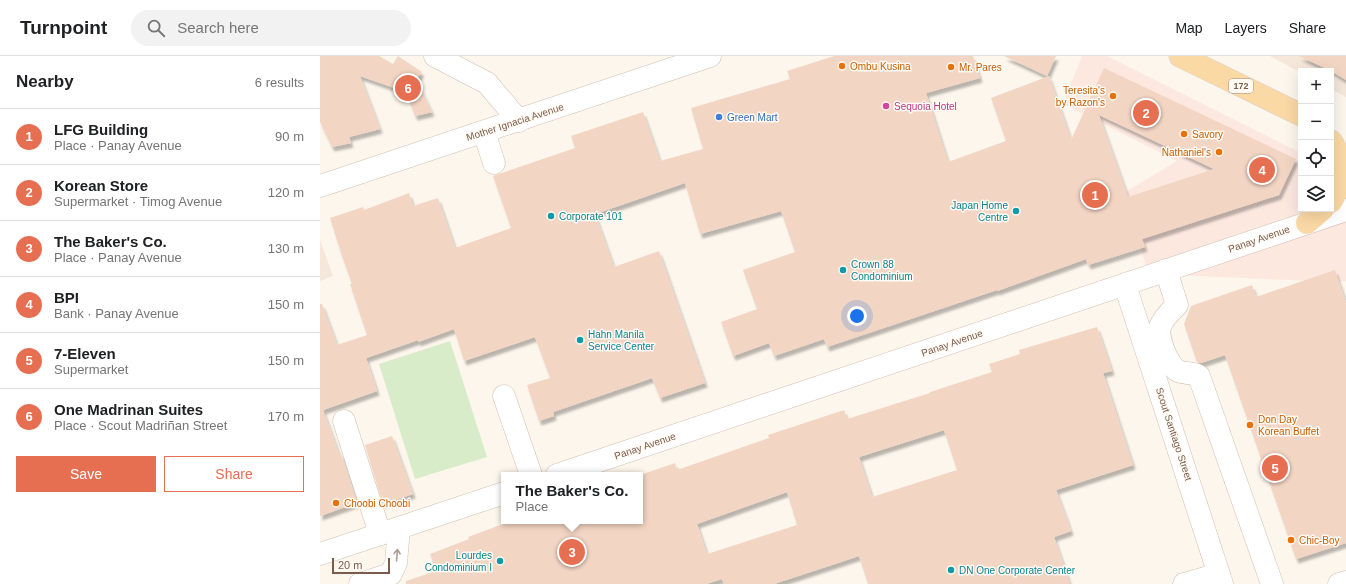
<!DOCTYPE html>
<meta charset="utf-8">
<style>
:root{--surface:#fff;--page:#f2f2f2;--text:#202124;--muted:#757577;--line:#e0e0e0;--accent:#e76f51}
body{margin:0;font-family:Helvetica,sans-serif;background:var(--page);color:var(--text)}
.controls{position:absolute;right:12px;top:12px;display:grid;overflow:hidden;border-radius:0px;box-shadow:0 4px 16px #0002}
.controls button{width:36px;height:36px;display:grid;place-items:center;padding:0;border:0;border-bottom:1px solid var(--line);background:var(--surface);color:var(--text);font:20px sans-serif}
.scale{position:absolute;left:12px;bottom:10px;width:58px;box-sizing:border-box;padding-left:4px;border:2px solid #7a5c4d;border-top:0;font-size:11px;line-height:14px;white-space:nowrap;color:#7a5c4d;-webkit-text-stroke:3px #fffaf3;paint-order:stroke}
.you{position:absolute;left:537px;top:260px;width:14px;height:14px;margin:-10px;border:3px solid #fff;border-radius:50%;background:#1a73e8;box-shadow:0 0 0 6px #1a73e833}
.badge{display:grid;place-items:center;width:26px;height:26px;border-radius:50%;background:var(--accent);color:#fff;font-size:13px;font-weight:700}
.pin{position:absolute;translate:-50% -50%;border:2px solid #fff;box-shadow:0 1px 4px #0006}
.popup{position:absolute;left:181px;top:416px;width:142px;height:52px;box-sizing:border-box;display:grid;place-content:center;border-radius:0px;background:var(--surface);filter:drop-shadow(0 1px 3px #0005);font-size:13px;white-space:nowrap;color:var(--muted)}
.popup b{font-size:15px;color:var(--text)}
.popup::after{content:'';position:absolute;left:50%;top:100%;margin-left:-8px;border:8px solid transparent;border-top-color:var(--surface)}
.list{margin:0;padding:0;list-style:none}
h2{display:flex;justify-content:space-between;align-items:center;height:52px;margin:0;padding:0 16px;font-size:17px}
h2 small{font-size:13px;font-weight:400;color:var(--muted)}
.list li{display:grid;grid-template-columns:26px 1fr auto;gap:12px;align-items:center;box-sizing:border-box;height:56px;padding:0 16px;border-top:1px solid var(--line)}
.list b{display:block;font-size:15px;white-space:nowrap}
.list p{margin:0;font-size:13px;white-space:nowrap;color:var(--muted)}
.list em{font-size:13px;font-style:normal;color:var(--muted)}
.actions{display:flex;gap:8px;padding:12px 16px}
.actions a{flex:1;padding:9px 0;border:1px solid var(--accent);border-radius:0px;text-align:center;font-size:14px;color:var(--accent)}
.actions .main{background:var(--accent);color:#fff}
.icon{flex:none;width:22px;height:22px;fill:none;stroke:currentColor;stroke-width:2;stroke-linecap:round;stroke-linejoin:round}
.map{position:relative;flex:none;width:1026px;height:528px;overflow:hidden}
header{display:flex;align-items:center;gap:24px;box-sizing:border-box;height:56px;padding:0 20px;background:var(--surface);border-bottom:1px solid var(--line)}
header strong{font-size:19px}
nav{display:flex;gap:22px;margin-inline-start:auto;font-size:14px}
.search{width:280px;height:36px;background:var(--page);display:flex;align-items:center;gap:10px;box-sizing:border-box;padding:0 14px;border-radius:22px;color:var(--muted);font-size:15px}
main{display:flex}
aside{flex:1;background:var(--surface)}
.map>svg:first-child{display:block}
.residential{fill:#f5e8da}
.commercial{fill:#fde8e0}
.green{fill:#d8ecc9}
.building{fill:#f3d5c3;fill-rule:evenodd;filter:url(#shadow)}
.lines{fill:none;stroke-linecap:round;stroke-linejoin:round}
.minor-casing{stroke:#d1beb0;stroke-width:23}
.major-casing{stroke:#dad1cd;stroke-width:23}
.minor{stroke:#fff;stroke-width:22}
.major{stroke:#fbd9a5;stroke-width:22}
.oneway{stroke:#af9d94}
.food-dot{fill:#e8710a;stroke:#fffaf3;stroke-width:1.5}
.hotel-dot{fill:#d1479c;stroke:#fffaf3;stroke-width:1.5}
.shop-dot{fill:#3f7fe0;stroke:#fffaf3;stroke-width:1.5}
.culture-dot{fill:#0f9aa8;stroke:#fffaf3;stroke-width:1.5}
.labels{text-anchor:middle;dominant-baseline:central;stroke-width:3;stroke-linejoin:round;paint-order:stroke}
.shield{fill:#fffaf3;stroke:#a28b7f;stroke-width:1}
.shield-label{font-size:9px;font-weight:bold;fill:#7a5c4d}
.food-label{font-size:10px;fill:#c56008;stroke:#fffaf3;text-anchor:start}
.hotel-label{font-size:10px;fill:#b23c85;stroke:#fffaf3;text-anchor:start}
.shop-label{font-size:10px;fill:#366cbe;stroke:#fffaf3;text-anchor:start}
.street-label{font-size:10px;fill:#7a5c4d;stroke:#fffaf3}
.culture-label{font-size:10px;fill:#0d838f;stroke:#fffaf3;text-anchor:start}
</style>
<header>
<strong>Turnpoint</strong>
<div class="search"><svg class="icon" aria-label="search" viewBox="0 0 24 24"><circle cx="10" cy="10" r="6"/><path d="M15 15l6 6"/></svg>Search here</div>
<nav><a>Map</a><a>Layers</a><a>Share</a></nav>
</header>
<main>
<aside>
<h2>Nearby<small>6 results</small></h2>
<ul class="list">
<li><span class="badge">1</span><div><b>LFG Building</b><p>Place · Panay Avenue</p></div><em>90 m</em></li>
<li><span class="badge">2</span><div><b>Korean Store</b><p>Supermarket · Timog Avenue</p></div><em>120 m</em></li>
<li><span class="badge">3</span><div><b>The Baker's Co.</b><p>Place · Panay Avenue</p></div><em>130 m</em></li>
<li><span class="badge">4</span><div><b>BPI</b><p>Bank · Panay Avenue</p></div><em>150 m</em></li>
<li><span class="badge">5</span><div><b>7-Eleven</b><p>Supermarket</p></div><em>150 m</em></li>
<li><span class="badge">6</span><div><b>One Madrinan Suites</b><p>Place · Scout Madriñan Street</p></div><em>170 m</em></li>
</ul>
<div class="actions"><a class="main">Save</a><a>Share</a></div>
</aside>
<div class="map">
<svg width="1026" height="528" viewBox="0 0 1026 528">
<defs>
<filter id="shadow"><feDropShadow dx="2.5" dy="4.5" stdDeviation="1" flood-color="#0004"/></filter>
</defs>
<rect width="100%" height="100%" fill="#fdf6ec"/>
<!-- residential -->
<g class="residential">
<polygon points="950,0 1026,0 1026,41 1011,33 1011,15 981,15 981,17"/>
<polygon points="0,184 13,220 0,225"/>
</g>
<!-- commercial -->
<polygon class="commercial" points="762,0 787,0 981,97 981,153 1011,153 1026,120 1026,225 1015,226 829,218 802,138 857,105 743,48"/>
<!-- green -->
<polygon class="green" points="130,285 167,401 95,423 59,308"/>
<!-- building -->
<g class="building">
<polygon points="0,0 59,0 73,8 78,0 102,16 96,23 112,56 95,60 86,36 40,20 60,73 29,81 31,87 12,91 0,66"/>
<path d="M514,0H653L660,22L606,37L628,106L686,85L671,42L729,20L751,84L784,12L976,103L959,139L822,183L825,191L768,209L766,203L677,235V234L507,291L504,283L454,300L449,287L413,300L401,266L437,253L423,214L475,196L461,155L380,178L365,127L275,158L294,211L339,195L385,327L340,342L332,322L233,356L234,360L219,365L207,329L230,322L215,281L144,305L134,273L98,286V284L46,302L57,335L3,354L19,398H21L37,447L0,460V248H2L17,289L47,279L30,228H32L21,197L10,162L43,151L44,154L89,137L93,150L118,142L135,192L191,172L173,120L255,92L251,80L323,56L340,105L383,93L371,52L470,23L467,15ZM779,59L894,113L808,141Z"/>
<polygon points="684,0 736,0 727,20"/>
<polygon points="979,0 1026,0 1026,24 1011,15"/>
<polygon points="1015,214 1026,247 1026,487 976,503 905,299 881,307 877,306 864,268 871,250 932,229 936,241"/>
<path d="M777,271L792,315L783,317L813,409L736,434L751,475L734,481L750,528H548L539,500L454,528H404L402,523L386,528H86V525L116,515L110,498L149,483L148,481L191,465H320V419L355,407L357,414L449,382L448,379L524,354L527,363L610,337V336L672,316L669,308L700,298L699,294ZM624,374L637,414L552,441L539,401ZM467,436L477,469L387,498L377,468Z"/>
<polygon points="72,380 93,438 63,448 45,389"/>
</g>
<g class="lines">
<defs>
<g id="minor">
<polyline points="115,0 167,27 199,65"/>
<polyline points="164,76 174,107"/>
<polyline points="0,130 390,0"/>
<path d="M846,214L857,249C851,255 843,262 840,271C837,282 848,310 858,315C865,318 872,316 879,320L952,528"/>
<polyline points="805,229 902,528"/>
<polyline points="184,340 211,419"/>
<polyline points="24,365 60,478"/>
<polyline points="237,419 1026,154"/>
<polyline points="0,498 184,437"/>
<polyline points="40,528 71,518 76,507 79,472"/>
<polyline points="864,528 899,518"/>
<polyline points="1019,528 1026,526"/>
</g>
<g id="major">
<polyline points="860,0 981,59"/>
<path d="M1011,85C1025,105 1024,126 1011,146"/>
<polyline points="987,167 1003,153"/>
</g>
</defs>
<!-- minor casing -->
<use href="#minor" class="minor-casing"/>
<!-- major casing -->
<use href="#major" class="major-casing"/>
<!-- minor -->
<use href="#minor" class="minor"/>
<!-- major -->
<use href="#major" class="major"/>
</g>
<!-- one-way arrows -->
<defs><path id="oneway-shaft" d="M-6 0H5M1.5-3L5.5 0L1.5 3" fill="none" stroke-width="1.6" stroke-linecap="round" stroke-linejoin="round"/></defs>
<use class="oneway" href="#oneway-shaft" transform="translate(77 499) rotate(-86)"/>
<!-- markers -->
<g class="food-dot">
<circle cx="522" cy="10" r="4"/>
<circle cx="631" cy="11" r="4"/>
<circle cx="793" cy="40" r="4"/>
<circle cx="864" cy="78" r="4"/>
<circle cx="899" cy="96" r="4"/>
<circle cx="930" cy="369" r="4"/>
<circle cx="16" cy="447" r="4"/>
<circle cx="971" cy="484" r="4"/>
</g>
<circle class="hotel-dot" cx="566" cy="50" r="4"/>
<circle class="shop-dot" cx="399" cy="61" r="4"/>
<g class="culture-dot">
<circle cx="696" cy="155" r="4"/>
<circle cx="231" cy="160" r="4"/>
<circle cx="523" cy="214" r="4"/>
<circle cx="260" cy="284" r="4"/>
<circle cx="180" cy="505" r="4"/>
<circle cx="631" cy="514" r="4"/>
</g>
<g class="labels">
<!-- shield labels -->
<rect class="shield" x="909" y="23" width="24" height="14" rx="3"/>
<g class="shield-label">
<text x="921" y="30">172</text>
</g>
<!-- food labels -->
<g class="food-label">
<text x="530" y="10">Ombu Kusina</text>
<text x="639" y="11">Mr. Pares</text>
<text x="785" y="34" text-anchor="end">Teresita's<tspan x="785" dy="12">by Razon's</tspan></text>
<text x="872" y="78">Savory</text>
<text x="891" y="96" text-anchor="end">Nathaniel's</text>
<text x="938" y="363">Don Day<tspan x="938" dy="12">Korean Buffet</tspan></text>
<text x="24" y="447">Choobi Choobi</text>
<text x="979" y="484">Chic-Boy</text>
</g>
<!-- hotel labels -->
<g class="hotel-label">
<text x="574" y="50">Sequoia Hotel</text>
</g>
<!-- shop labels -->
<g class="shop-label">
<text x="407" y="61">Green Mart</text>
</g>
<!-- street labels -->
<g class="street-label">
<text transform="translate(195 66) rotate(-18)">Mother Ignacia Avenue</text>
<text transform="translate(939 183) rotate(-19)">Panay Avenue</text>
<text transform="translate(632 287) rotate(-19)">Panay Avenue</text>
<text transform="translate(854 378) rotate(72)">Scout Santiago Street</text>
<text transform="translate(325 390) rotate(-19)">Panay Avenue</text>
</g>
<!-- culture labels -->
<g class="culture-label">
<text x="688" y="149" text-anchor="end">Japan Home<tspan x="688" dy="12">Centre</tspan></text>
<text x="239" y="160">Corporate 101</text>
<text x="531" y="208">Crown 88<tspan x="531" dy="12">Condominium</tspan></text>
<text x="268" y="278">Hahn Manila<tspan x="268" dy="12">Service Center</tspan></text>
<text x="172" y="499" text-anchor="end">Lourdes<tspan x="172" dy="12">Condominium I</tspan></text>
<text x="639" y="514">DN One Corporate Center</text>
</g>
</g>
</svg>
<div class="controls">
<button>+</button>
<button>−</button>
<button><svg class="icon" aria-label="locate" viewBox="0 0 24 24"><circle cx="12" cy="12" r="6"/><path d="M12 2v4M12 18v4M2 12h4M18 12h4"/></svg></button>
<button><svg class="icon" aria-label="layers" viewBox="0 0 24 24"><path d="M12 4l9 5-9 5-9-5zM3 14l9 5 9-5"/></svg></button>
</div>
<div class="scale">20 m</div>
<div class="you"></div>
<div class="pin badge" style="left:775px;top:139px">1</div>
<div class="pin badge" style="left:826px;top:57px">2</div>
<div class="pin badge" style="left:252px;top:496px">3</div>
<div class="popup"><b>The Baker's Co.</b>Place</div>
<div class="pin badge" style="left:942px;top:114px">4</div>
<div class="pin badge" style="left:955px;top:412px">5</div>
<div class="pin badge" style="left:88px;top:32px">6</div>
</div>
</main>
